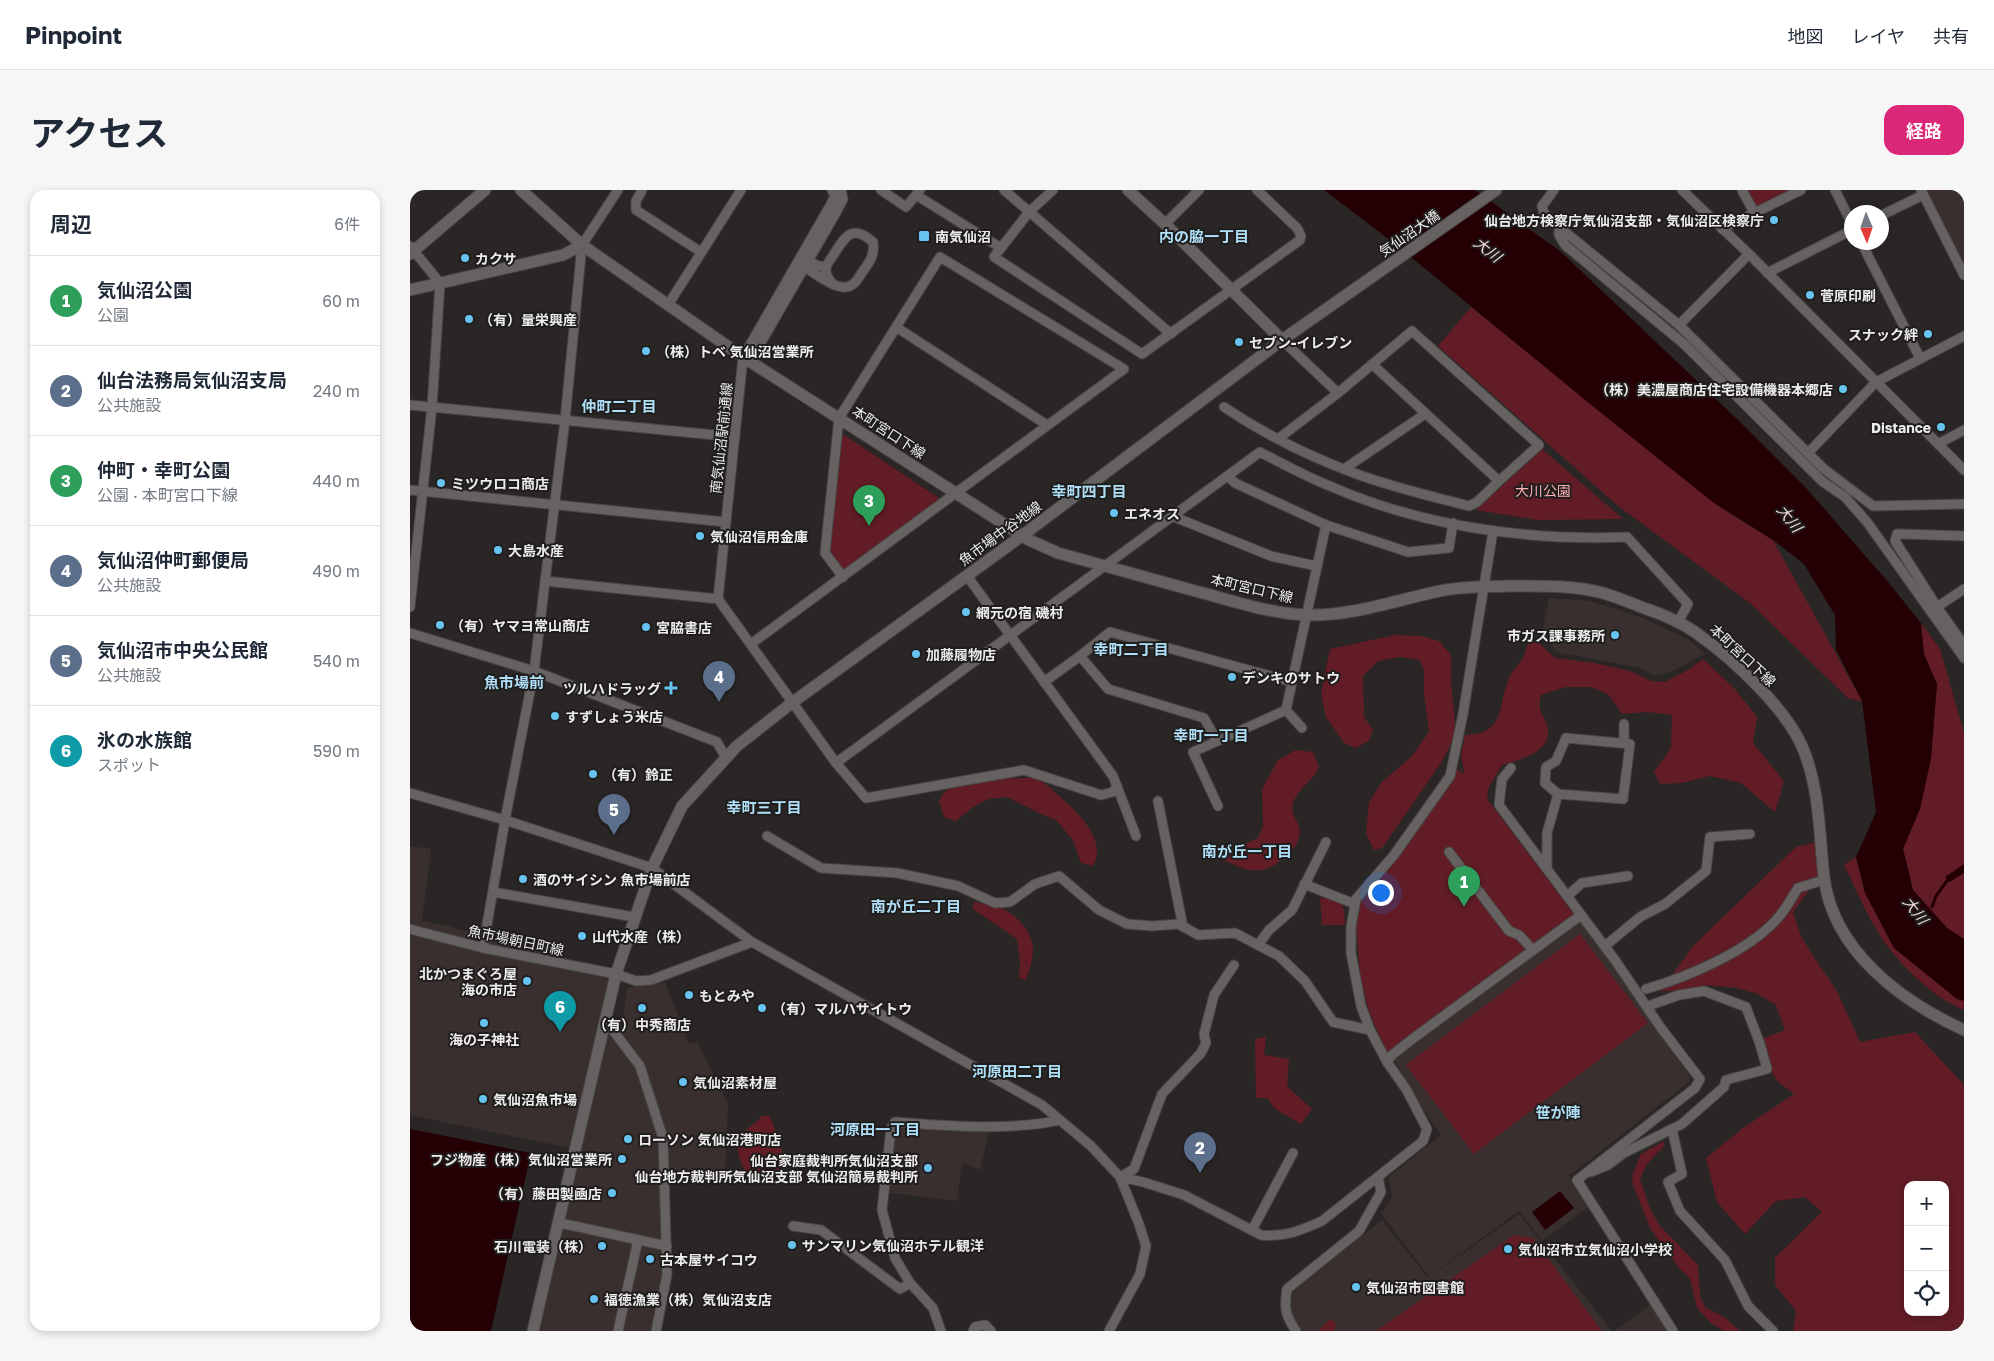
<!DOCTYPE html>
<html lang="ja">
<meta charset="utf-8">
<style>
:root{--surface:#fff;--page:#f6f6f7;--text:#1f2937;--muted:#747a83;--line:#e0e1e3;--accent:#db2777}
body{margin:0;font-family:"Golos Text","Noto Sans JP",sans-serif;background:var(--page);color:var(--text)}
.controls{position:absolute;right:15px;bottom:15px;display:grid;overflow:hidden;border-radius:10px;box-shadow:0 2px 8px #0003}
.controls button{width:45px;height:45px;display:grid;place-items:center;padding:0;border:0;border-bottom:1px solid var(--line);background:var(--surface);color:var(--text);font:25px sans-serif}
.compass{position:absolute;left:1434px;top:15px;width:45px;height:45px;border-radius:50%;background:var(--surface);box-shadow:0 2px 8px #0003;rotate:178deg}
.you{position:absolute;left:970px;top:702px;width:18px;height:18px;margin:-12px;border:4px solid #fff;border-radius:50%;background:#1a73e8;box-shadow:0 0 0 8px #1a73e833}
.badge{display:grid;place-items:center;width:32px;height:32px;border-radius:50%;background:var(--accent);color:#fff;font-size:16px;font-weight:700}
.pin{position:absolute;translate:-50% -41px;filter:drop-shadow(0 1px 2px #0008)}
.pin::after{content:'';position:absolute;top:26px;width:18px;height:15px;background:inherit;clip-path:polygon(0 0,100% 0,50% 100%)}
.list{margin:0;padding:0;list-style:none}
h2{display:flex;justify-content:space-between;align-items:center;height:65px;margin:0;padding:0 20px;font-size:21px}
h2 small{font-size:16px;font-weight:400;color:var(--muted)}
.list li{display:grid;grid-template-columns:32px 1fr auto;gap:15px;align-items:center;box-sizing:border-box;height:90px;padding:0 20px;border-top:1px solid var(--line)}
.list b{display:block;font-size:19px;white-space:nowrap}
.list p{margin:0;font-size:16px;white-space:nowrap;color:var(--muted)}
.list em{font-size:16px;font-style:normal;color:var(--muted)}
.icon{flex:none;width:28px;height:28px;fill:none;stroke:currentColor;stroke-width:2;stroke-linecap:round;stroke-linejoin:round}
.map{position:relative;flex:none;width:1554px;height:1141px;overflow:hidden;border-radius:15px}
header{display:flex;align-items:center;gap:30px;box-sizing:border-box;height:70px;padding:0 25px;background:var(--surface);border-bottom:1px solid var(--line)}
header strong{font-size:24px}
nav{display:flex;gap:28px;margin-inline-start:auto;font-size:18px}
.intro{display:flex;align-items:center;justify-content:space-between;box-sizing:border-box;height:120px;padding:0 30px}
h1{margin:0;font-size:35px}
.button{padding:12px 22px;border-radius:15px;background:var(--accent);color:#fff;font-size:18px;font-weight:700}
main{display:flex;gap:30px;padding:0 30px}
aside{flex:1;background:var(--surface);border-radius:15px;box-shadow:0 2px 8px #0003}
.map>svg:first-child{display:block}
.built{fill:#392f2f}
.green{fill:#621c25;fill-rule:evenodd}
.water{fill:#240004}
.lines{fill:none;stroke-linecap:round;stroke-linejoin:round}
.stream{stroke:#240004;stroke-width:3}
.minor-casing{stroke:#474444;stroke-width:11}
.tertiary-casing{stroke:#474444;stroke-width:13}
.minor{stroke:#666262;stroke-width:9}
.tertiary{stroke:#666262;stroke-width:11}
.poi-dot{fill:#67c4f0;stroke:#201d1d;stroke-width:2}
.labels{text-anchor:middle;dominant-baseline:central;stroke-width:4;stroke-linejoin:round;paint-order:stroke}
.poi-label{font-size:14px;font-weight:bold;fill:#edebeb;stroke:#201d1d;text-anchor:start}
.street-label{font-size:14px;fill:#edebeb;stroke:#201d1d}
.park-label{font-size:14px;fill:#fbb0b3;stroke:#201d1d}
.neighbourhood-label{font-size:15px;font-weight:bold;fill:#afdff7;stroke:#201d1d}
.water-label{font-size:15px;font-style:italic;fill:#f1d7d7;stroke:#201d1d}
</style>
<header>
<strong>Pinpoint</strong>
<nav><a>地図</a><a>レイヤ</a><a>共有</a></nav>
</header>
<div class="intro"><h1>アクセス</h1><a class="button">経路</a></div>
<main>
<aside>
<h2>周辺<small>6件</small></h2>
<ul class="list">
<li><span class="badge" style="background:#2e9e5b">1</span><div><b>気仙沼公園</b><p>公園</p></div><em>60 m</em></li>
<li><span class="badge" style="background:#5c6f8a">2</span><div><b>仙台法務局気仙沼支局</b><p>公共施設</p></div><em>240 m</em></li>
<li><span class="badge" style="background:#2e9e5b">3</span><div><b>仲町・幸町公園</b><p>公園 · 本町宮口下線</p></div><em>440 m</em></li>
<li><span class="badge" style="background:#5c6f8a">4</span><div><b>気仙沼仲町郵便局</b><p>公共施設</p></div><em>490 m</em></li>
<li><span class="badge" style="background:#5c6f8a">5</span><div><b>気仙沼市中央公民館</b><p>公共施設</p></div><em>540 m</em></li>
<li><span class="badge" style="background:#0f9aa8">6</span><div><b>氷の水族館</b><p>スポット</p></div><em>590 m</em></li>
</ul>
</aside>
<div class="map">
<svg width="1554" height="1141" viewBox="0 0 1554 1141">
<rect width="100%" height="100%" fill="#2a2626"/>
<!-- built -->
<g class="built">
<polygon points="1517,0 1554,0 1554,74 1531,30"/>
<polygon points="1139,408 1180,411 1233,428 1278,449 1295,464 1261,482 1243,486 1230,478 1147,462 1132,442"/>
<polygon points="0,656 21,659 12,731 35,735 206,784 195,831 211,844 217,798 255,792 279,853 288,853 318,914 315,984 254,982 257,1056 246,1141 123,1141 165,959 0,925"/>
<polygon points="1171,730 1280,887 1279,892 1159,986 1180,1016 1132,1051 1109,1021 1019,1087 971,1023 982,1007 979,987 1031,945 1002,903 984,869"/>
<polygon points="485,932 581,935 570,980 552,973 547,1011 474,1002"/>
<polygon points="1109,1024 1202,1141 893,1141 883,1128 879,1117 881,1102 972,1030 1018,1088"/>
<polygon points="1242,1114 1260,1141 1204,1141"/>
</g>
<!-- green -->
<g class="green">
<polygon points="1333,0 1388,0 1345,21"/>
<polygon points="1061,117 1319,323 1363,350 1452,511 1439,509 1340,413 1208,316 1028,156"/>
<polygon points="431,243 532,310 434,380 419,362"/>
<polygon points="1132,259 1213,329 1127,330 1066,320"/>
<polygon points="1511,433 1530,459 1554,543 1554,749 1537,738 1503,700 1493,658 1510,619 1521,563 1527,494 1514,464"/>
<polygon points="985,445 1010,446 1029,451 1041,465 1041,493 1045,532 1043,550 1031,573 972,658 964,660 956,643 959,612 972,592 1001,567 1019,542 1014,504 1014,481 1010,470 990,467 968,471 953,486 954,527 963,540 959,551 945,558 934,553 916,527 911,503 920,459"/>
<path d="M1128,452L1145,468L1184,473L1220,481L1241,491L1255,492L1278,480L1293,469L1325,499L1347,527L1343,553L1374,591L1365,622L1331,593L1300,586L1272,593L1250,594L1244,582L1261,558L1262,525L1237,522L1212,524L1199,505L1181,497H1156L1131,505C1127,523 1132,520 1137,535C1144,562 1112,569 1092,575L1078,599L1077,609L1164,724L977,864L958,819L950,784L946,735L951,710L1023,616L1047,579L1053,584L1054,581L1051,564L1055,545C1096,544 1087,517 1099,488C1102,481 1108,475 1112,469C1115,465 1116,459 1118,454Z"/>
<path d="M886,560L903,562L909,577C904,591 886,599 883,615C880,626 891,633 890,644C888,654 883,660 876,666C851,689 837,681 810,668V657L835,654L848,648L853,637L852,599L868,570Z"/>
<path d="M599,588C607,589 623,586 630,590C636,593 643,601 648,605C667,622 698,649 683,676L671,673L663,650L646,630L633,625L597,607L578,609L563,617L546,631L534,627L529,611L532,605L541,596Z"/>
<path d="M1416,650L1413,681L1383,722L1391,746L1405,769L1427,801L1450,852L1505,842L1554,895V1141H1383L1386,1121L1365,1095V1068L1412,1022L1395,1007L1366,1011L1335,1044L1307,1012L1296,968L1333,938L1384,904L1367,891L1354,868V848L1375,840L1366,815L1348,804L1327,798L1295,795L1269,801H1250L1284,755L1386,657ZM1498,995H1535V1122H1498Z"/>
<path d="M1446,667L1455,703L1484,758L1547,809L1554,811V820C1521,807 1482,768 1465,737C1453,717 1444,695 1434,675Z"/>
<path d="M910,708C933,708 934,714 935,735H912Z"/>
<path d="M564,712C571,713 579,714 587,716C604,722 622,740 623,759C623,770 619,780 616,790L609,788L610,772L607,749L563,719Z"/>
<polygon points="1170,744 1238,833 1064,964 996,875"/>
<polygon points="856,847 854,865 879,869 877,896 902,919 891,934 865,919 857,908 846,908 845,849"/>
<path d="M352,926H360C368,948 378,967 371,990L340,991C333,978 320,955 334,942C340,936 347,932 352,926Z"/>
<polygon points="1254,951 1255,955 1237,974 1230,989 1240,1019 1250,1036 1288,1075 1290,1107 1296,1118 1314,1127 1330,1141 1314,1141 1301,1133 1287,1118 1280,1089 1268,1077 1240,1038 1223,995 1222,986 1231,964"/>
<polygon points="1104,1045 1123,1048 1192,1141 966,1141"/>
<polygon points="920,1129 924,1131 926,1135 924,1141 908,1141"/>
</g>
<!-- water -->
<g class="water">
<polygon points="914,0 1065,0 1150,61 1328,230 1397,299 1478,392 1511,433 1514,464 1527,494 1521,569 1510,619 1493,659 1503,700 1537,738 1554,749 1554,811 1547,809 1484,758 1455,703 1446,667 1466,622 1452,511 1426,460 1425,425 1394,374 1363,350 1304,313 1185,218 985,54"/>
<polygon points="1554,674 1554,683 1540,692 1535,687"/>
<polygon points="0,939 121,963 81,1141 0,1141"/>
<polygon points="1150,1001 1164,1018 1135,1040 1122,1022"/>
</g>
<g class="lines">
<!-- stream -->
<polyline class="stream" points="1522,717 1526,706 1539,688"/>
<defs>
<g id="minor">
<polyline points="232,0 226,11 226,20 291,62"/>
<polyline points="471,0 496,17 510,0"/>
<polyline points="594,0 761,144"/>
<polyline points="643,0 619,22 584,67 732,164 890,50 891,46 887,38 847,0"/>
<polyline points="1144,0 1132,16 1134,23 1149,37 1149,45 1155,55 1274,154 1413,292 1435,307 1457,332 1554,468"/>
<polyline points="1272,0 1339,64 1554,280"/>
<polyline points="1332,0 1344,22"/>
<polyline points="1425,0 1442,34"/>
<polyline points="1511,0 1554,85"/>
<polyline points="506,5 591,58"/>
<polyline points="1472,25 1513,5"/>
<polyline points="755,34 789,0"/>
<polyline points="1149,37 1269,135 1414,279 1463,316 1554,314"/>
<polyline points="1312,39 1391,0"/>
<polyline points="1451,52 1510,168"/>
<polyline points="0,56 30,93 22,217 0,417"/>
<path d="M389,71C397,79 424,99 436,97C445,96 449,87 453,81C460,72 465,64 463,52C443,34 436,45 424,64C421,69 415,75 416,81C416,87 420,91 424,95"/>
<path d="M394,71C403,70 407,79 416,76"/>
<polyline points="1357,83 1442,40"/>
<polyline points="258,115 331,0"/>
<polyline points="1269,135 1339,64"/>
<polyline points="486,137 637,235"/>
<polyline points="336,165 349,156 427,21 433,9 431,0"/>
<polyline points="928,203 1002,141 1129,255 1089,291"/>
<polyline points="0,215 325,247"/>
<path d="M814,217C854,244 898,266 944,283C981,297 1020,306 1059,316L1067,312L1089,291L962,174"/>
<polyline points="868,249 928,203 872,150"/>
<polyline points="1528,254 1554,240"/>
<polyline points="1398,263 1466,192 1554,146"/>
<polyline points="934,279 1015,224"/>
<polyline points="818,286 825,293 916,335 998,362 1039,358 1043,333"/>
<polyline points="0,300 316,332"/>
<polyline points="762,326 861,366 906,376"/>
<polyline points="1554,346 1493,344 1487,344 1485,351 1527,417 1554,455"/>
<polyline points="557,386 703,586 726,646"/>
<path d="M135,391L308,409L426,573L850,262C871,273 893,285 915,294C1009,336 1115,351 1217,347L1278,414L1268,432"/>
<polyline points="308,409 333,167 421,14 425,6 422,0"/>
<polyline points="1527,417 1554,399"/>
<polyline points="0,443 124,481 307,552 316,568"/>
<path d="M341,454C466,362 590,270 714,179L530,67L429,228L415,363L433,387"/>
<polyline points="634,492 670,466"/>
<polyline points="892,538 876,520 916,335"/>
<polyline points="807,551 794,528 698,499 670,466 700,442 882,492"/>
<polyline points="1214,553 1214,534"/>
<polyline points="426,573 456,608 614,580 691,605 703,602 707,596"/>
<polyline points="1101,578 1092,589 1089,615 1205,770 1251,838 1290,889 1285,898 1167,990 1263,1141"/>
<polyline points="0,603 95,630 242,678 342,752 632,915 681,956 710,987 729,1034 736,1056 730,1084 699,1141"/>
<polyline points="748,611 773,737"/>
<polyline points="808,616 783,562 876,520"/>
<polyline points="357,646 411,678 487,683 548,696 585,713 600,712 625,694 649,686 689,720 717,734 743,736 769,734 788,745 825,743 869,766 895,791 923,832 960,840"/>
<polyline points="1039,662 1099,741 1109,745 1123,760"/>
<polyline points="1137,679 1137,643 1148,604 1135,593 1136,577 1146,571 1156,548 1220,554 1213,609 1148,604"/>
<polyline points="894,694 945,714"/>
<polyline points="83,702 224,727"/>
<polyline points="1157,706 1172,693 1218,686"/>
<polyline points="0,739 73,758 206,784 226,791 241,790 342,752"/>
<polyline points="848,755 859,740 882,720 916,652"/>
<polyline points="1195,756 1230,727 1255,714 1296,681 1300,647 1340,644"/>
<polyline points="73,758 95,630 124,481 155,230 172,55 208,0"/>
<path d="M1236,799C1277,787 1337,762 1366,730C1375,721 1381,709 1388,698L1414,690"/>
<polyline points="195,830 230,876 253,948 257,1085 246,1141"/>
<polyline points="977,872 982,865 1001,850 1171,725"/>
<polyline points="1262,939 1272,984 1258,992 1270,1021 1315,1070 1338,1116 1363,1141"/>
<polyline points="1181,982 1198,975 1214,963 1272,934 1314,897 1316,890 1357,879 1350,854 1336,817 1294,801 1269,805 1238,816"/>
<path d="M710,987L733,992L774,1005L851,1045C873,1048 892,1040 912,1031L1013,951L1017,939L996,899L977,872L960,840L951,816L941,763V737L946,709L984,665L1040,586L1053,524L1083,341"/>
<polyline points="710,987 724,979 752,904 791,863 796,853 794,844 804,805 824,775"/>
<polyline points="150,1033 257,1056"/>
<polyline points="383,1036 411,1040 490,1099 500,1093"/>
<polyline points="842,1040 883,963"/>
<polyline points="208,1141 228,1050"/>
<path d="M531,1141L523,1118L500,1093L485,1068L472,1020L481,938L485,932C535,936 601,941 650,930"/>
<polyline points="563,1141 565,1137 575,1135 581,1141"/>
<path d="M886,1141C875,1125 874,1118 877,1099L949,1041L971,1002L968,987"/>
</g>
<g id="tertiary">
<path d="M111,0L172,55L333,167L619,350L648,363C695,376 742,389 789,402C824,411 861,424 898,425C943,426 986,410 1030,401C1052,396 1076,397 1100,396C1130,396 1163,395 1193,403C1206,407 1219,412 1231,417C1252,424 1272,432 1289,445C1323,469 1379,521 1394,561C1410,602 1409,644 1414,687C1423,761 1491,811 1554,840"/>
<polyline points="718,0 755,34 872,150"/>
<polyline points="0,64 75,0"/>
<polyline points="0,100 153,65 172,55"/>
<polyline points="123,1141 206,784 242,678 272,616 327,556 383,512 613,345 872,150 1086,0"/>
</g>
</defs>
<!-- minor casing -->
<use href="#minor" class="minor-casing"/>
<!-- tertiary casing -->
<use href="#tertiary" class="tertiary-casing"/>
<!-- minor -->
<use href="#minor" class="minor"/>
<!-- tertiary -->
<use href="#tertiary" class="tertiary"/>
</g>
<!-- markers -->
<g class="poi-dot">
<circle cx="1364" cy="30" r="5"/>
<rect x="508" y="40" width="12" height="12" rx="2.5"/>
<circle cx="55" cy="68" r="5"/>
<circle cx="1400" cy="105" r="5"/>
<circle cx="59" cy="129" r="5"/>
<circle cx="1518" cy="144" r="5"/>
<circle cx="829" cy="152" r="5"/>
<circle cx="236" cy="161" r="5"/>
<circle cx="1433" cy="199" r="5"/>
<circle cx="1531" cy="237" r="5"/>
<circle cx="31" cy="293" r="5"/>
<circle cx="704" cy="323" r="5"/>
<circle cx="290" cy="346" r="5"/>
<circle cx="88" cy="360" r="5"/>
<circle cx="556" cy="422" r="5"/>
<circle cx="30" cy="435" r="5"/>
<circle cx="236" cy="437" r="5"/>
<circle cx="1205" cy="445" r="5"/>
<circle cx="506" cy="464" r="5"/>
<circle cx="822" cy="487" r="5"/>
<path d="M258.5 490.5h5v5h5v5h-5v5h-5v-5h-5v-5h5z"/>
<circle cx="145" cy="526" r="5"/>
<circle cx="183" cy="584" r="5"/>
<circle cx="113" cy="689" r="5"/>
<circle cx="172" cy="746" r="5"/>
<circle cx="117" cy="791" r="5"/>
<circle cx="279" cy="805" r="5"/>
<circle cx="232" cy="818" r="5"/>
<circle cx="352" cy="818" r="5"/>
<circle cx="74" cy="833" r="5"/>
<circle cx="273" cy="892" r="5"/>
<circle cx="73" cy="909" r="5"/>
<circle cx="218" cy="949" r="5"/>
<circle cx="212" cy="969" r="5"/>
<circle cx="518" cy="978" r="5"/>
<circle cx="202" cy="1003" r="5"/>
<circle cx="382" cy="1055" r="5"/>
<circle cx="192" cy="1056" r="5"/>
<circle cx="1098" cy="1059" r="5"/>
<circle cx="240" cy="1069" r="5"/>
<circle cx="946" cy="1097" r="5"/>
<circle cx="184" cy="1109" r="5"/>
</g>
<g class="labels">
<!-- poi labels -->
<g class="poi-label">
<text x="1354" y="30" text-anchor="end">仙台地方検察庁気仙沼支部・気仙沼区検察庁</text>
<text x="525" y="46">南気仙沼</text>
<text x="65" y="68">カクサ</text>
<text x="1410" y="105">菅原印刷</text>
<text x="69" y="129">（有）量栄興産</text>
<text x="1508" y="144" text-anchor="end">スナック絆</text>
<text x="839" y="152">セブン-イレブン</text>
<text x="246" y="161">（株）トベ 気仙沼営業所</text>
<text x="1423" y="199" text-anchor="end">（株）美濃屋商店住宅設備機器本郷店</text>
<text x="1521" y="237" text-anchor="end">Distance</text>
<text x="41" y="293">ミツウロコ商店</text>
<text x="714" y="323">エネオス</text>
<text x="300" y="346">気仙沼信用金庫</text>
<text x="98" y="360">大島水産</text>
<text x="566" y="422">網元の宿 磯村</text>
<text x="40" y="435">（有）ヤマヨ常山商店</text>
<text x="246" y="437">宮脇書店</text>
<text x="1195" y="445" text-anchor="end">市ガス課事務所</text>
<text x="516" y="464">加藤履物店</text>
<text x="832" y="487">デンキのサトウ</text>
<text x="251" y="498" text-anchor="end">ツルハドラッグ</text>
<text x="155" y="526">すずしょう米店</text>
<text x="193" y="584">（有）鈴正</text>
<text x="123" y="689">酒のサイシン 魚市場前店</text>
<text x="182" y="746">山代水産（株）</text>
<text x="107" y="783" text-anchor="end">北かつまぐろ屋<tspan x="107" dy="16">海の市店</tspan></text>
<text x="289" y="805">もとみや</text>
<text x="362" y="818">（有）マルハサイトウ</text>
<text x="232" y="834" text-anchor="middle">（有）中秀商店</text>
<text x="74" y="849" text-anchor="middle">海の子神社</text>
<text x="283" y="892">気仙沼素材屋</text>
<text x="83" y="909">気仙沼魚市場</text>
<text x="228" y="949">ローソン 気仙沼港町店</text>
<text x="202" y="969" text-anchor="end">フジ物産（株）気仙沼営業所</text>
<text x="508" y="970" text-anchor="end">仙台家庭裁判所気仙沼支部<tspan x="508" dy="16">仙台地方裁判所気仙沼支部 気仙沼簡易裁判所</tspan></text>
<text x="192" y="1003" text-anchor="end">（有）藤田製凾店</text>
<text x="392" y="1055">サンマリン気仙沼ホテル観洋</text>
<text x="182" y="1056" text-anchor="end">石川電装（株）</text>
<text x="1108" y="1059">気仙沼市立気仙沼小学校</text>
<text x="250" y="1069">古本屋サイコウ</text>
<text x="956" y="1097">気仙沼市図書館</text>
<text x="194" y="1109">福徳漁業（株）気仙沼支店</text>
</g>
<!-- street labels -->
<g class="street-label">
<text transform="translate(999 43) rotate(-35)">気仙沼大橋</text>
<text transform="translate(479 242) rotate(33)">本町宮口下線</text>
<text transform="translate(311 248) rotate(-84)">南気仙沼駅前通線</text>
<text transform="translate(590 343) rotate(-36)">魚市場中谷地線</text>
<text transform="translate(842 398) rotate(13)">本町宮口下線</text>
<text transform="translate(1333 465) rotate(43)">本町宮口下線</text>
<text transform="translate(106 750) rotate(12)">魚市場朝日町線</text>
</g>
<!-- park labels -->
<g class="park-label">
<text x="1133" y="300">大川公園</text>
</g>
<!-- neighbourhood labels -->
<g class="neighbourhood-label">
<text x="794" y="46">内の脇一丁目</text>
<text x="209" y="216">仲町二丁目</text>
<text x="679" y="301">幸町四丁目</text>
<text x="721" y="459">幸町二丁目</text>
<text x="104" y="492">魚市場前</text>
<text x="801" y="545">幸町一丁目</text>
<text x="354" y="617">幸町三丁目</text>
<text x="837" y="661">南が丘一丁目</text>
<text x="506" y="716">南が丘二丁目</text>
<text x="607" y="881">河原田二丁目</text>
<text x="1148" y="922">笹が陣</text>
<text x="465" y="939">河原田一丁目</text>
</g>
<!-- water labels -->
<g class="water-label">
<text transform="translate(1078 59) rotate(38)">大川</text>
<text transform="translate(1380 328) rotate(51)">大川</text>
<text transform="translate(1506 720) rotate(52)">大川</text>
</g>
</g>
</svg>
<div class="controls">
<button>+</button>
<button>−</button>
<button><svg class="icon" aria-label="locate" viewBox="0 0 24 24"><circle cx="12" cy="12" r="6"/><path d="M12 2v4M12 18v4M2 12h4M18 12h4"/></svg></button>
</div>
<svg class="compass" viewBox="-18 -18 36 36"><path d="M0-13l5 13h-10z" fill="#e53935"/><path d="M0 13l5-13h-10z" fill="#747a83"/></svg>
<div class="you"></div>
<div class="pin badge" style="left:1054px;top:717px;background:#2e9e5b">1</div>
<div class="pin badge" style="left:790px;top:983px;background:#5c6f8a">2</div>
<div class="pin badge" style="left:459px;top:336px;background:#2e9e5b">3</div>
<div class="pin badge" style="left:309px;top:512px;background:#5c6f8a">4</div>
<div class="pin badge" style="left:204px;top:645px;background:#5c6f8a">5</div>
<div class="pin badge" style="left:150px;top:842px;background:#0f9aa8">6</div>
</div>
</main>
